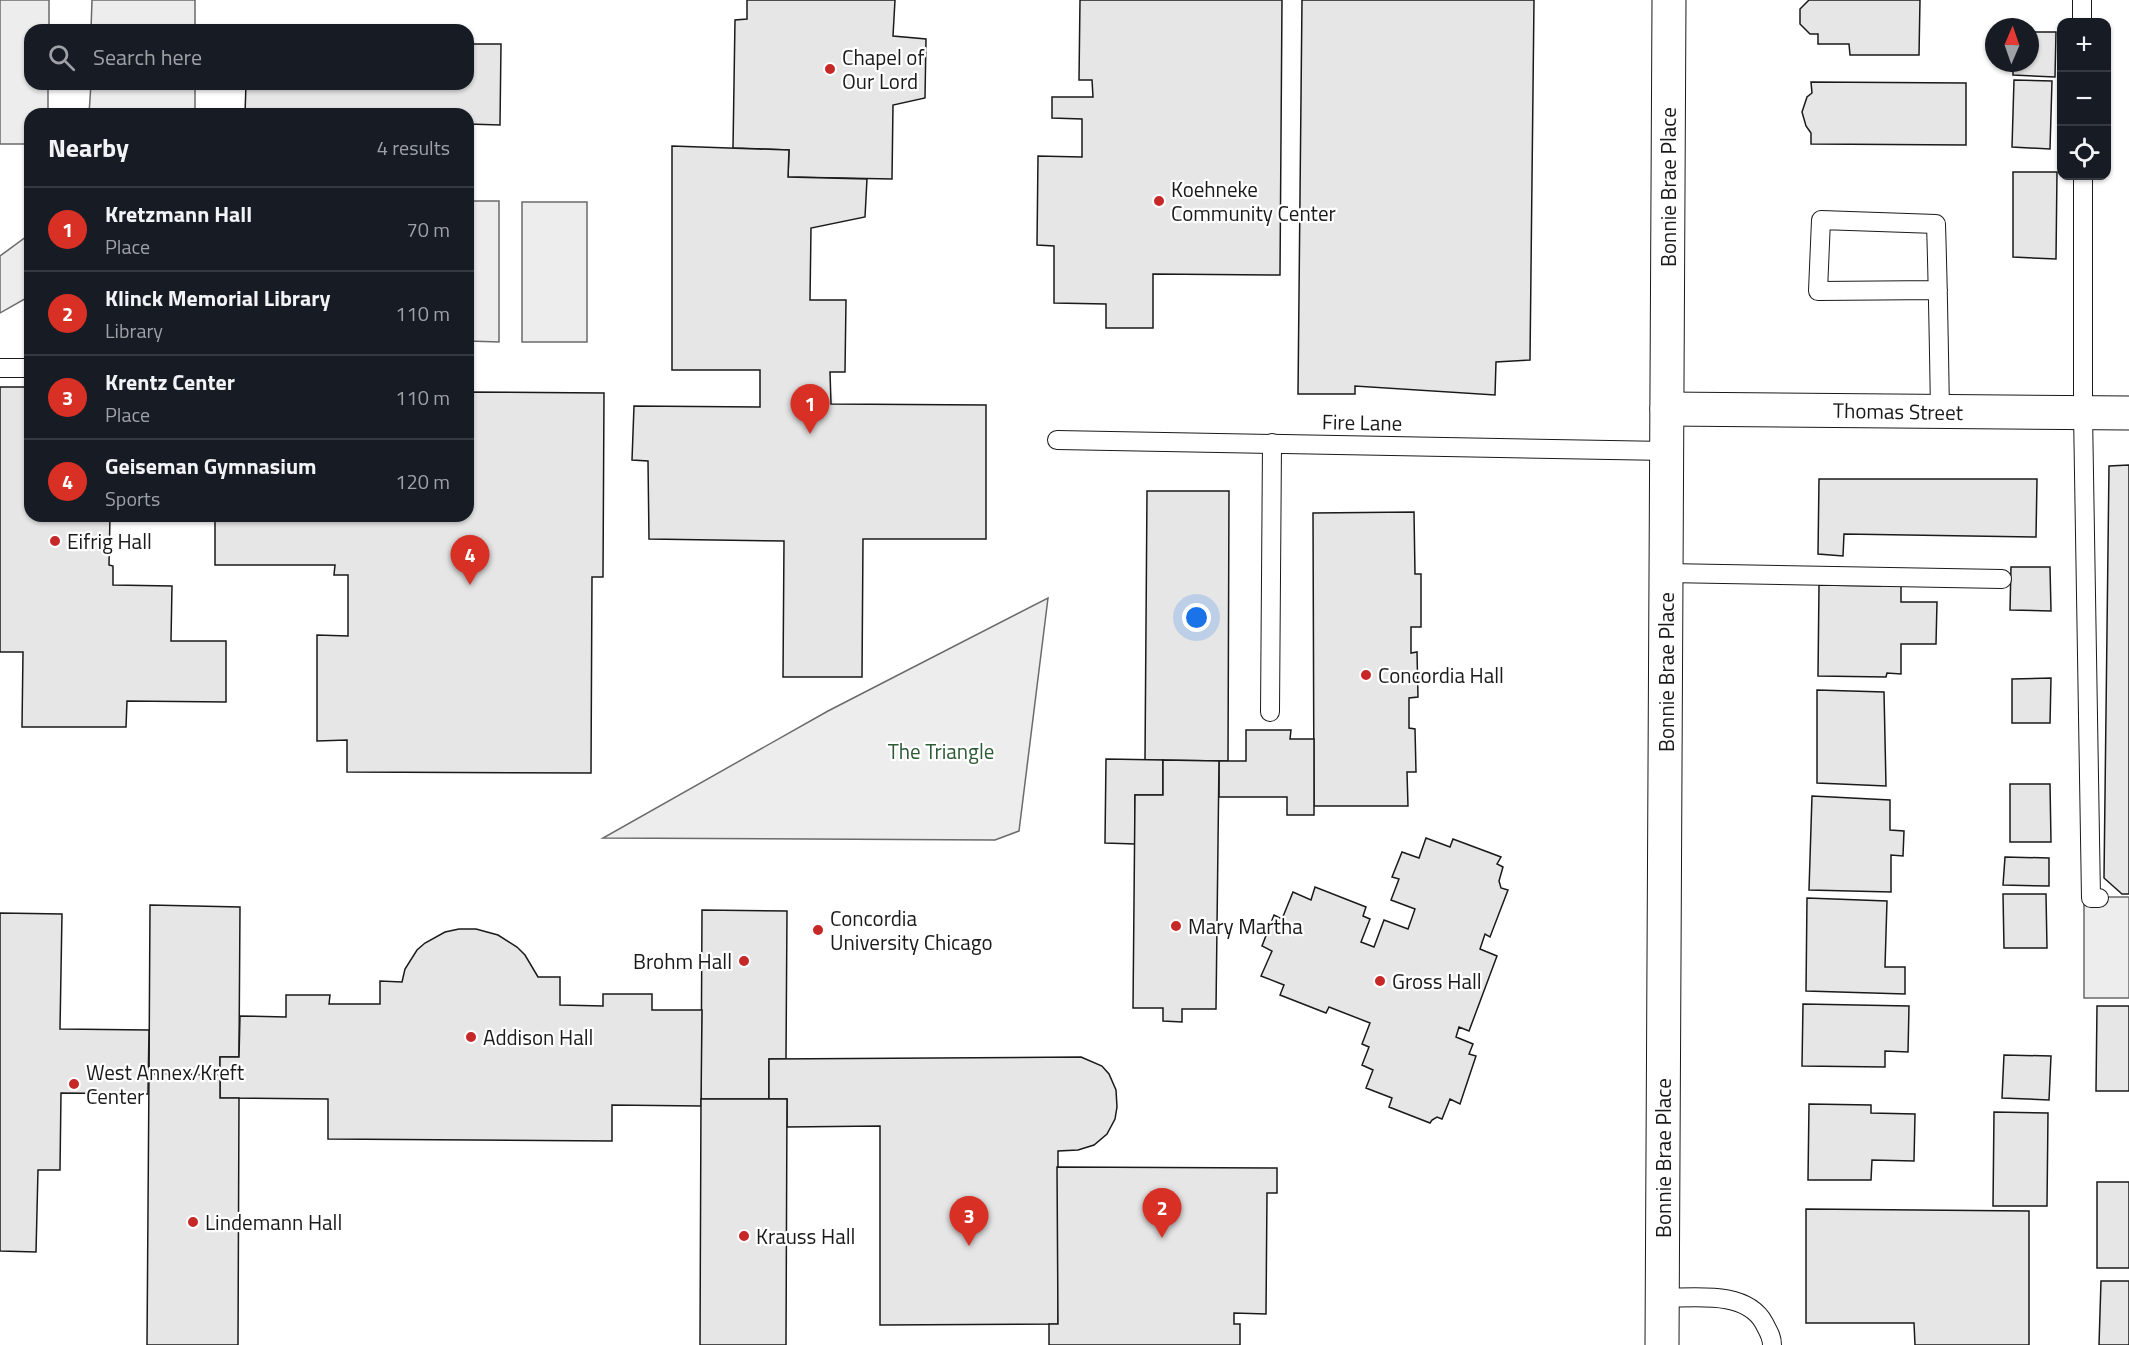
<!DOCTYPE html>
<meta charset="utf-8">
<style>
:root{--surface:#171b24;--page:#20242c;--text:#f1f3f6;--muted:#9ea1a6;--line:#363941;--accent:#d93025}
body{margin:0;font-family:"Titillium Web",sans-serif;background:var(--page);color:var(--text)}
.controls{position:absolute;right:18px;top:18px;display:grid;overflow:hidden;border-radius:12px;box-shadow:0 2px 4px #0004}
.controls button{width:54px;height:54px;display:grid;place-items:center;padding:0;border:0;border-bottom:2px solid var(--line);background:var(--surface);color:var(--text);font:30px sans-serif}
.compass{position:absolute;left:1985px;top:18px;width:54px;height:54px;border-radius:50%;background:var(--surface);box-shadow:0 2px 4px #0004;rotate:2deg}
.you{position:absolute;left:1197px;top:618px;width:21px;height:21px;margin:-15px;border:4px solid #fff;border-radius:50%;background:#1a73e8;box-shadow:0 0 0 9px #1a73e833}
.badge{display:grid;place-items:center;width:39px;height:39px;border-radius:50%;background:var(--accent);color:#fff;font-size:20px;font-weight:700}
.pin{position:absolute;translate:-50% -50px;filter:drop-shadow(0 2px 3px #0008)}
.pin::after{content:'';position:absolute;top:32px;width:21px;height:18px;background:inherit;clip-path:polygon(0 0,100% 0,50% 100%)}
.list{margin:0;padding:0;list-style:none}
h2{display:flex;justify-content:space-between;align-items:center;height:78px;margin:0;padding:0 24px;font-size:26px}
h2 small{font-size:20px;font-weight:400;color:var(--muted)}
.list li{display:grid;grid-template-columns:39px 1fr auto;gap:18px;align-items:center;box-sizing:border-box;height:84px;padding:0 24px;border-top:2px solid var(--line)}
.list b{display:block;font-size:22px;white-space:nowrap}
.list p{margin:0;font-size:20px;white-space:nowrap;color:var(--muted)}
.list em{font-size:20px;font-style:normal;color:var(--muted)}
.icon{flex:none;width:33px;height:33px;fill:none;stroke:currentColor;stroke-width:2;stroke-linecap:round;stroke-linejoin:round}
.map{position:relative;flex:none;width:2129px;height:1345px;overflow:hidden}
.search{position:absolute;background:var(--surface);box-shadow:0 2px 4px #0004;left:24px;top:24px;width:450px;height:66px;display:flex;align-items:center;gap:15px;box-sizing:border-box;padding:0 21px;border-radius:18px;color:var(--muted);font-size:22px}
.panel{position:absolute;background:var(--surface);box-shadow:0 2px 4px #0004;left:24px;top:108px;width:450px;height:414px;border-radius:18px}
.map>svg:first-child{display:block}
.built{fill:#ededed;stroke:#6a6a6a;stroke-width:1.5}
.building{fill:#e6e6e6;stroke:#1a1a1a;stroke-width:1.5}
.lines{fill:none;stroke-linecap:round;stroke-linejoin:round}
.service-casing{stroke:#1a1a1a;stroke-width:20}
.minor-casing{stroke:#1a1a1a;stroke-width:35}
.service{stroke:#fff;stroke-width:18}
.minor{stroke:#fff;stroke-width:33}
.poi-dot{fill:#c62828;stroke:#fff;stroke-width:2}
.labels{text-anchor:middle;dominant-baseline:central;stroke-width:4.5;stroke-linejoin:round;paint-order:stroke}
.poi-label{font-size:21px;fill:#1a1a1a;stroke:#fff;text-anchor:start}
.street-label{font-size:21px;fill:#1a1a1a;stroke:#fff}
.park-label{font-size:21px;fill:#2b5a34;stroke:#fff}
</style>
<div class="map">
<svg width="2129" height="1345" viewBox="0 0 2129 1345">
<rect width="100%" height="100%" fill="#fff"/>
<!-- built -->
<g class="built">
<polygon points="0,0 49,0 49,30 30,30 30,84 48,84 48,114 30,114 30,144 0,144"/>
<polygon points="92,0 195,0 195,30 91,30"/>
<polygon points="91,84 195,84 195,114 89,114"/>
<polygon points="468,201 499,201 499,342 468,341"/>
<rect x="522" y="202" width="65" height="140"/>
<polygon points="30,234 30,296 0,313 0,256"/>
<polygon points="1048,598 1019,831 995,840 603,838 828,711"/>
<rect x="2084" y="897" width="45" height="101"/>
</g>
<!-- building -->
<g class="building">
<polygon points="747,0 895,0 893,36 926,39 925,98 893,105 892,179 788,177 789,150 733,148 735,20 747,19"/>
<polygon points="1080,0 1282,0 1280,275 1153,274 1153,328 1106,328 1106,304 1054,303 1054,246 1037,245 1038,156 1082,157 1082,119 1052,118 1052,97 1093,97 1092,80 1079,80"/>
<polygon points="1302,0 1534,0 1530,360 1496,362 1495,395 1355,386 1355,394 1298,394"/>
<polygon points="1809,0 1920,0 1919,55 1850,55 1849,44 1818,44 1818,34 1810,34 1800,24 1800,9"/>
<polygon points="2030,32 2056,32 2055,77 2013,75 2013,63 2030,63"/>
<polygon points="468,44 501,44 500,125 468,124 468,114 245,114 246,84 468,84"/>
<polygon points="2014,80 2052,81 2050,149 2012,147"/>
<polygon points="1811,82 1966,83 1966,145 1811,144 1811,133 1806,126 1802,112 1807,97 1812,93"/>
<polygon points="672,146 789,150 788,177 867,179 865,217 811,228 810,300 846,300 845,372 830,372 831,404 986,405 986,539 863,539 862,677 783,677 784,541 649,539 648,461 632,460 634,406 760,407 760,370 672,370"/>
<polygon points="2013,172 2057,172 2056,259 2013,257"/>
<polygon points="0,387 30,387 30,516 110,516 109,565 113,566 113,585 172,586 171,641 226,641 226,702 127,701 126,727 22,727 23,652 0,652"/>
<polygon points="468,392 604,393 603,577 592,577 591,773 347,772 347,740 317,741 317,635 348,636 348,575 334,575 335,565 215,565 215,516 468,516"/>
<polygon points="2129,465 2129,894 2122,894 2104,878 2109,466"/>
<polygon points="1819,479 2037,479 2036,537 1844,534 1843,556 1818,554"/>
<polygon points="1147,491 1229,491 1228,761 1145,760"/>
<polygon points="1414,512 1415,574 1421,574 1421,627 1411,627 1411,653 1417,652 1418,697 1409,698 1409,728 1415,729 1416,772 1407,772 1408,806 1314,806 1313,513"/>
<polygon points="2011,567 2050,567 2051,611 2010,610"/>
<polygon points="1881,582 1901,582 1901,602 1937,602 1936,644 1901,644 1901,674 1887,673 1886,677 1818,676 1819,585 1881,586"/>
<polygon points="2051,678 2050,723 2012,723 2012,679"/>
<polygon points="1817,690 1884,692 1886,786 1817,783"/>
<polygon points="1246,730 1291,730 1290,739 1314,739 1314,815 1287,815 1287,797 1219,797 1219,761 1246,761"/>
<polygon points="1106,759 1163,760 1163,795 1135,795 1135,844 1105,843"/>
<polygon points="1163,760 1219,761 1216,1009 1182,1009 1182,1022 1163,1021 1163,1008 1133,1008 1135,795 1163,795"/>
<polygon points="2010,784 2050,784 2051,842 2010,842"/>
<polygon points="1812,796 1890,800 1890,830 1904,831 1903,856 1891,855 1891,892 1809,890"/>
<polygon points="1426,838 1450,847 1453,839 1501,857 1497,864 1503,867 1499,881 1501,888 1508,890 1490,937 1485,934 1480,949 1497,956 1469,1031 1459,1027 1456,1037 1473,1044 1469,1054 1476,1056 1460,1104 1450,1099 1442,1119 1437,1117 1432,1120 1430,1123 1389,1107 1392,1098 1366,1088 1373,1070 1362,1065 1369,1047 1362,1044 1370,1023 1329,1007 1326,1013 1280,995 1284,985 1261,976 1272,951 1262,946 1274,915 1282,919 1293,892 1311,900 1315,887 1366,907 1363,916 1370,919 1361,942 1374,947 1384,920 1408,929 1415,909 1391,900 1399,879 1392,877 1402,852 1419,858"/>
<polygon points="2005,857 2049,858 2049,886 2003,885"/>
<polygon points="2003,894 2046,894 2047,948 2004,948"/>
<polygon points="1807,898 1887,901 1885,967 1905,967 1905,994 1806,991"/>
<polygon points="150,905 240,907 239,1057 220,1057 220,1075 149,1074"/>
<polygon points="702,910 787,911 786,1059 769,1059 769,1099 701,1099"/>
<polygon points="0,913 62,914 60,1029 149,1030 148,1094 61,1093 60,1170 38,1170 36,1252 0,1251"/>
<polygon points="459,929 476,929 498,935 517,947 525,955 538,977 560,977 560,1005 603,1006 603,994 652,994 652,1010 702,1010 701,1106 612,1105 612,1141 328,1139 328,1099 220,1098 220,1057 239,1057 240,1016 286,1017 286,995 330,995 329,1004 380,1004 380,981 402,982 405,969 417,950 425,943 445,932"/>
<polygon points="1803,1004 1909,1006 1908,1052 1885,1051 1885,1067 1802,1066"/>
<polygon points="2097,1006 2129,1006 2129,1091 2096,1091"/>
<polygon points="2004,1055 2051,1056 2049,1100 2002,1098"/>
<polygon points="1081,1057 1102,1066 1109,1074 1116,1090 1117,1107 1115,1119 1107,1134 1094,1145 1078,1150 1058,1151 1058,1324 880,1325 880,1126 787,1127 787,1099 769,1099 769,1059"/>
<polygon points="149,1074 220,1075 220,1098 239,1098 238,1345 147,1345"/>
<polygon points="701,1099 787,1099 786,1345 700,1345"/>
<polygon points="1809,1104 1871,1105 1871,1113 1915,1114 1914,1161 1872,1160 1871,1180 1808,1180"/>
<polygon points="1994,1112 2048,1113 2047,1206 1993,1206"/>
<polygon points="1057,1167 1277,1168 1277,1193 1267,1193 1266,1314 1234,1313 1234,1324 1240,1324 1240,1345 1049,1345 1049,1324 1058,1324"/>
<rect x="2097" y="1182" width="32" height="86"/>
<polygon points="1806,1209 2029,1211 2029,1345 1915,1345 1914,1323 1806,1323"/>
<polygon points="2101,1281 2129,1281 2129,1345 2099,1345"/>
</g>
<g class="lines">
<defs>
<g id="service">
<polyline points="2082,0 2082,22"/>
<polyline points="2083,176 2083,413 2091,898 2099,898"/>
<path d="M1938,290L1818,291L1821,220L1936,224C1938,287 1939,349 1940,412"/>
<polyline points="0,368 30,368"/>
<polyline points="1057,440 1667,451"/>
<polyline points="1666,573 2002,579"/>
<polyline points="1270,712 1272,443"/>
<path d="M1662,1298C1694,1298 1746,1290 1764,1323C1768,1331 1772,1336 1772,1345"/>
</g>
<g id="minor">
<polyline points="1667,409 2129,413"/>
<polyline points="1662,1345 1669,0"/>
</g>
</defs>
<!-- service casing -->
<use href="#service" class="service-casing"/>
<!-- minor casing -->
<use href="#minor" class="minor-casing"/>
<!-- service -->
<use href="#service" class="service"/>
<!-- minor -->
<use href="#minor" class="minor"/>
</g>
<!-- markers -->
<g class="poi-dot">
<circle cx="830" cy="69" r="6"/>
<circle cx="1159" cy="201" r="6"/>
<circle cx="55" cy="541" r="6"/>
<circle cx="1366" cy="675" r="6"/>
<circle cx="1176" cy="926" r="6"/>
<circle cx="818" cy="930" r="6"/>
<circle cx="744" cy="961" r="6"/>
<circle cx="1380" cy="981" r="6"/>
<circle cx="471" cy="1037" r="6"/>
<circle cx="74" cy="1084" r="6"/>
<circle cx="193" cy="1222" r="6"/>
<circle cx="744" cy="1236" r="6"/>
</g>
<g class="labels">
<!-- poi labels -->
<g class="poi-label">
<text x="842" y="57">Chapel of<tspan x="842" dy="24">Our Lord</tspan></text>
<text x="1171" y="189">Koehneke<tspan x="1171" dy="24">Community Center</tspan></text>
<text x="67" y="541">Eifrig Hall</text>
<text x="1378" y="675">Concordia Hall</text>
<text x="830" y="918">Concordia<tspan x="830" dy="24">University Chicago</tspan></text>
<text x="1188" y="926">Mary Martha</text>
<text x="732" y="961" text-anchor="end">Brohm Hall</text>
<text x="1392" y="981">Gross Hall</text>
<text x="483" y="1037">Addison Hall</text>
<text x="86" y="1072">West Annex/Kreft<tspan x="86" dy="24">Center</tspan></text>
<text x="205" y="1222">Lindemann Hall</text>
<text x="756" y="1236">Krauss Hall</text>
</g>
<!-- street labels -->
<g class="street-label">
<text transform="translate(1668 187) rotate(-90)">Bonnie Brae Place</text>
<text transform="translate(1898 411) rotate(1)">Thomas Street</text>
<text transform="translate(1362 422) rotate(1)">Fire Lane</text>
<text transform="translate(1666 672) rotate(-90)">Bonnie Brae Place</text>
<text transform="translate(1663 1158) rotate(-90)">Bonnie Brae Place</text>
</g>
<!-- park labels -->
<g class="park-label">
<text x="941" y="751">The Triangle</text>
</g>
</g>
</svg>
<div class="controls">
<button>+</button>
<button>−</button>
<button><svg class="icon" aria-label="locate" viewBox="0 0 24 24"><circle cx="12" cy="12" r="6"/><path d="M12 2v4M12 18v4M2 12h4M18 12h4"/></svg></button>
</div>
<svg class="compass" viewBox="-18 -18 36 36"><path d="M0-13l5 13h-10z" fill="#e53935"/><path d="M0 13l5-13h-10z" fill="#9ea1a6"/></svg>
<div class="you"></div>
<div class="pin badge" style="left:810px;top:434px">1</div>
<div class="pin badge" style="left:1162px;top:1238px">2</div>
<div class="pin badge" style="left:969px;top:1246px">3</div>
<div class="pin badge" style="left:470px;top:585px">4</div>
<div class="search"><svg class="icon" aria-label="search" viewBox="0 0 24 24"><circle cx="10" cy="10" r="6"/><path d="M15 15l6 6"/></svg>Search here</div>
<section class="panel">
<h2>Nearby<small>4 results</small></h2>
<ul class="list">
<li><span class="badge">1</span><div><b>Kretzmann Hall</b><p>Place</p></div><em>70 m</em></li>
<li><span class="badge">2</span><div><b>Klinck Memorial Library</b><p>Library</p></div><em>110 m</em></li>
<li><span class="badge">3</span><div><b>Krentz Center</b><p>Place</p></div><em>110 m</em></li>
<li><span class="badge">4</span><div><b>Geiseman Gymnasium</b><p>Sports</p></div><em>120 m</em></li>
</ul>
</section>
</div>
